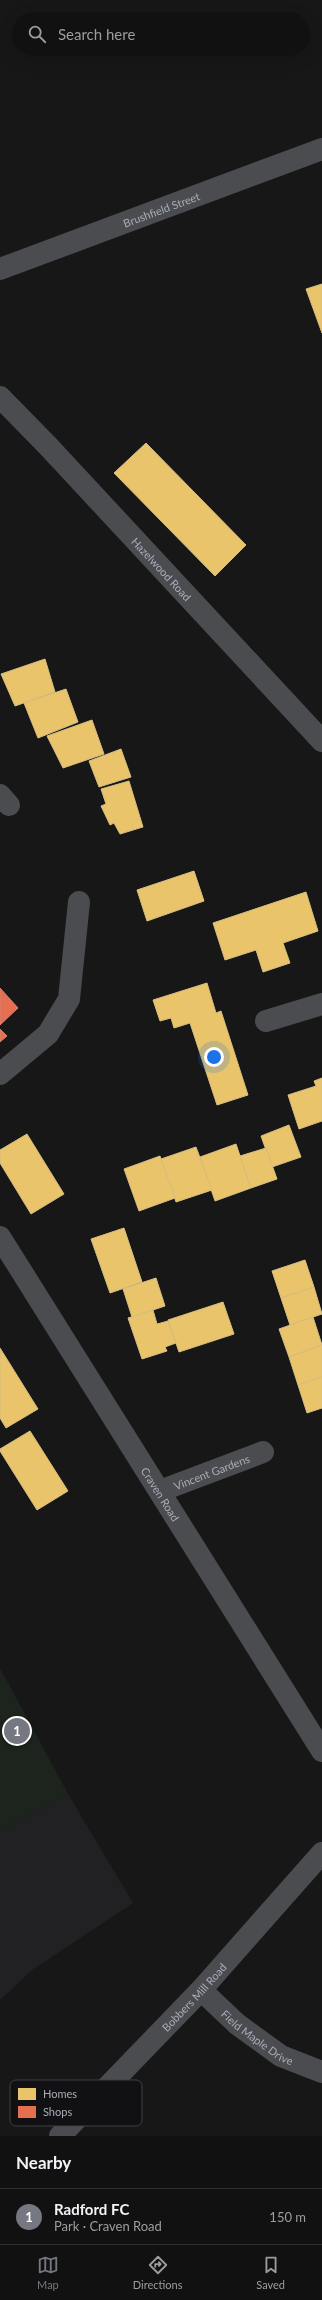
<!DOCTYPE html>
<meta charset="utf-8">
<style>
:root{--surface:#111;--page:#1a1a1a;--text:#f1f3f6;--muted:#9c9d9f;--line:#303131;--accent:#757880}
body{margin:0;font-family:Lato,sans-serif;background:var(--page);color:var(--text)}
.you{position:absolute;left:214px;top:1057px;width:14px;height:14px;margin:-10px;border:3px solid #fff;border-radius:50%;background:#1a73e8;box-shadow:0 0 0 6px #1a73e833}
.badge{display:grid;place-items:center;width:26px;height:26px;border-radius:50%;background:var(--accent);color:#fff;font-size:13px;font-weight:700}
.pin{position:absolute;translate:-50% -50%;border:2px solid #fff;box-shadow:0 1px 4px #0006}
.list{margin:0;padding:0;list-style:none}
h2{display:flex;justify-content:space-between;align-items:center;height:52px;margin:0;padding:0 16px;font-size:17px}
h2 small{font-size:13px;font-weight:400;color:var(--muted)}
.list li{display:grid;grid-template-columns:26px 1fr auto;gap:12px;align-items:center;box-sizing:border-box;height:56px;padding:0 16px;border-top:1px solid var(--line)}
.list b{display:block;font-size:15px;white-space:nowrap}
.list p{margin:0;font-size:13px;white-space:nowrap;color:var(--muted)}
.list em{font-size:13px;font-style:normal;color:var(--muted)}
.icon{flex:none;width:22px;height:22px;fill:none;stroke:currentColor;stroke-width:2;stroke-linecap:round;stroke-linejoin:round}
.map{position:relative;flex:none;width:322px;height:2136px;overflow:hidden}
.search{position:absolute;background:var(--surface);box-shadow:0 4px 16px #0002;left:12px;right:12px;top:12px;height:44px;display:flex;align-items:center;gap:10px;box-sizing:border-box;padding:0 14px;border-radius:22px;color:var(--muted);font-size:15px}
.sheet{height:108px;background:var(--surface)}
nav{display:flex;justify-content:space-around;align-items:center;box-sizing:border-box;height:56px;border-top:1px solid var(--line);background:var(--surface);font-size:11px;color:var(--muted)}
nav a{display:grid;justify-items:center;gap:2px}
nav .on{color:var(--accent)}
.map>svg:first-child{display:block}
.built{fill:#212123}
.green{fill:#1d241e}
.homes{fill:#e9c46a;stroke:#d6bd81}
.shops{fill:#e76f51;stroke:#d48270}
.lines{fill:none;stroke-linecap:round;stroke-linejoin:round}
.minor{stroke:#4b4c50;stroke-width:22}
.labels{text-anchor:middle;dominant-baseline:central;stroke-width:4;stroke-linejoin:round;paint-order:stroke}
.street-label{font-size:11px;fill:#a8adb8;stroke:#111113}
.key{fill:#111113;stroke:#3e4045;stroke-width:1}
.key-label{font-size:11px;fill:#a8adb8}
</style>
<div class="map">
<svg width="322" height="2136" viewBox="0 0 322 2136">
<rect width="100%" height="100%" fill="#171717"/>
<!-- built -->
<polygon class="built" points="68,1794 133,1903 32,1970 0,2000 0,1831"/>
<!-- green -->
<polygon class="green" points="0,1668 68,1794 0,1831"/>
<!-- homes -->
<g class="homes">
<polygon points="322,284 322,333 306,289"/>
<polygon points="146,443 246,545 215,576 114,473"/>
<polygon points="45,659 55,692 15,706 1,674"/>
<polygon points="66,689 78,722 38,738 24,703"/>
<polygon points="92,720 104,754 63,768 47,736"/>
<polygon points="121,749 131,777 99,787 89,761"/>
<polygon points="129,781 143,827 120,834 114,823 110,825 101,806 106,804 101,789"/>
<polygon points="194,871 204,901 147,921 137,890"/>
<polygon points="306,892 318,931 283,943 290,963 263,972 256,950 225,960 213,923"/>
<polygon points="207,983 216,1013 221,1011 248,1095 217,1105 190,1023 174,1028 171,1018 160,1021 153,1000"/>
<polygon points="322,1078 322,1121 299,1129 288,1095 316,1086 314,1081"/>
<polygon points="289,1125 301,1157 272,1167 261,1136"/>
<polygon points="27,1134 64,1194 31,1214 0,1163 0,1150"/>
<polygon points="236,1144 251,1188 215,1201 200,1157"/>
<polygon points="196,1147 212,1190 176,1202 161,1159"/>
<polygon points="266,1148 277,1179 251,1188 240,1156"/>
<polygon points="160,1156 175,1198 139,1211 124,1169"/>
<polygon points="124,1228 142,1282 110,1293 91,1239"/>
<polygon points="305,1260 314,1287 281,1298 272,1271"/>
<polygon points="156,1278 165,1306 132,1317 123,1289"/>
<polygon points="314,1287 322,1314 290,1325 281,1298"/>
<polygon points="223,1302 234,1334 179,1352 168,1320"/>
<polygon points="153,1310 157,1324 168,1321 176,1343 165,1347 167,1351 142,1359 128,1318"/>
<polygon points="313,1317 322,1345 289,1357 279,1329"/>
<polygon points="322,1345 322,1377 298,1385 289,1357"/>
<polygon points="0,1348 38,1409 6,1428 0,1418"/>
<polygon points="322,1377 322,1408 307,1413 298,1385"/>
<polygon points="30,1431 68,1491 37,1510 0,1451 0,1449"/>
</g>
<!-- shops -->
<g class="shops">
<polygon points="0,988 18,1008 0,1025"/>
<polygon points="0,1029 7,1036 0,1042"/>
</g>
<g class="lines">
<!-- minor -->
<g class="minor">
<path id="s1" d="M0,269L322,149"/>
<path id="s2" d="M0,397L48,446L322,741"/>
<polyline points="0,795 9,805"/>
<polyline points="266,1021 322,1004"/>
<polyline points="0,1074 48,1034 69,999 79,902"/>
<path id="s3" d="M0,1237L322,1751"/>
<path id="s4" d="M160,1491L263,1452"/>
<path id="s5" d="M201,1990L237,2024L281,2056L322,2072"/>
<path id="s6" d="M60,2136L201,1990L322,1853"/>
</g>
</g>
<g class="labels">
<!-- street labels -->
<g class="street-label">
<text stroke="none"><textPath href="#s1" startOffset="172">Brushfield Street</textPath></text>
<text stroke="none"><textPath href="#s2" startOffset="236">Hazelwood Road</textPath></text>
<text stroke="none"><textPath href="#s4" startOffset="55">Vincent Gardens</textPath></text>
<text stroke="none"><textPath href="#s3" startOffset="303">Craven Road</textPath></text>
<text stroke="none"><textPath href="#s6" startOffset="193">Bobbers Mill Road</textPath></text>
<text stroke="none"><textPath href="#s5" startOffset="74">Field Maple Drive</textPath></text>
</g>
</g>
<!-- legend -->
<rect x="10" y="2080" width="132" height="46" rx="6" class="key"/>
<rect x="18" y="2088" width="18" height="12" fill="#e9c46a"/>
<rect x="18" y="2106" width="18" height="12" fill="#e76f51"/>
<g class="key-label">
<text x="43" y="2098">Homes</text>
<text x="43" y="2116">Shops</text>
</g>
</svg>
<div class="you"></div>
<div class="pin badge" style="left:17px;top:1731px">1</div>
<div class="search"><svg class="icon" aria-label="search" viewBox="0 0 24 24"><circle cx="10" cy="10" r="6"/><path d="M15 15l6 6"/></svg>Search here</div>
</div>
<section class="sheet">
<h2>Nearby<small></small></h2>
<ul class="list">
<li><span class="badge">1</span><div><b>Radford FC</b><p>Park · Craven Road</p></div><em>150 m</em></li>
</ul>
</section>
<nav>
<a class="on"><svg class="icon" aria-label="map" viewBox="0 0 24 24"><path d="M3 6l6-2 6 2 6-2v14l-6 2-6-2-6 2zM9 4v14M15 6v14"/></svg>Map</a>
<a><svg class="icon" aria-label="directions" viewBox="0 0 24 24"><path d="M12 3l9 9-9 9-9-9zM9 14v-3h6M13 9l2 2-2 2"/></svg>Directions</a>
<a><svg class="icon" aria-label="saved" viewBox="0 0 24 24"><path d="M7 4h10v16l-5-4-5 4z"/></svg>Saved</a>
</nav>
